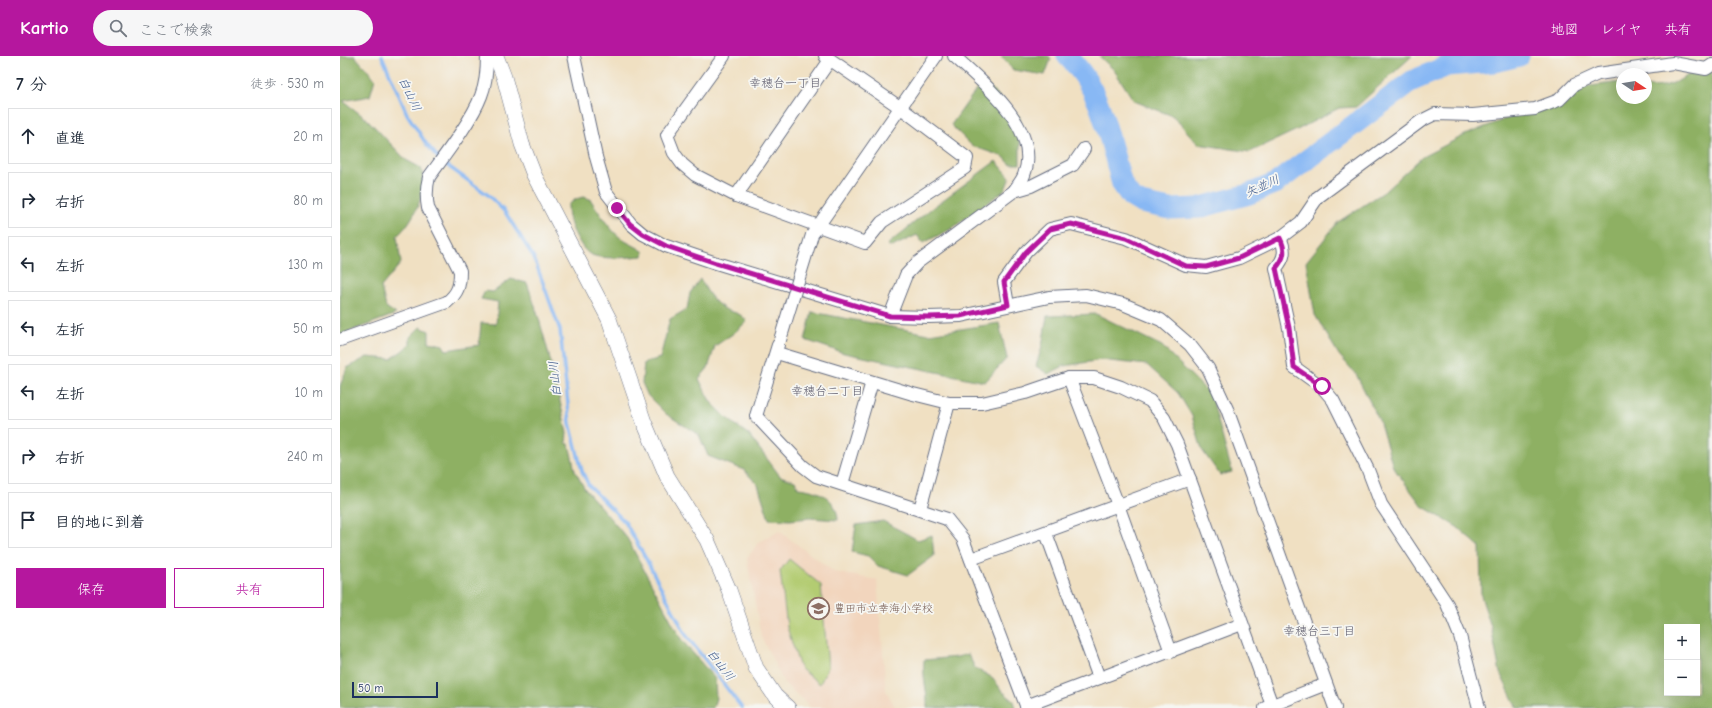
<!DOCTYPE html>
<html lang="ja">
<meta charset="utf-8">
<style>
:root{--surface:#fff;--page:#f6f6f7;--text:#1f2937;--muted:#747a83;--line:#e0e1e3;--accent:#b5179e}
body{margin:0;font-family:"Comic Neue","Klee One",sans-serif;background:var(--page);color:var(--text)}
.controls{position:absolute;right:12px;bottom:12px;display:grid;overflow:hidden;border-radius:0px;box-shadow:0 4px 16px #0002}
.controls button{width:36px;height:36px;display:grid;place-items:center;padding:0;border:0;border-bottom:1px solid var(--line);background:var(--surface);color:var(--text);font:20px sans-serif}
.compass{position:absolute;left:1276px;top:12px;width:36px;height:36px;border-radius:50%;background:var(--surface);box-shadow:0 4px 16px #0002;rotate:102deg}
.scale{position:absolute;left:12px;bottom:10px;width:86px;box-sizing:border-box;padding-left:4px;border:2px solid #1b2f5e;border-top:0;font-size:11px;line-height:14px;white-space:nowrap;color:#1b2f5e;-webkit-text-stroke:3px #f6f6f2;paint-order:stroke}
.stop{position:absolute;width:12px;height:12px;margin:-9px;border:3px solid #b5179e;border-radius:50%;background:#fff}
.stop.end{background:#b5179e;border-color:#fff;box-shadow:0 1px 4px #0008}
.list{margin:0;padding:0;list-style:none}
h2{display:flex;justify-content:space-between;align-items:center;height:52px;margin:0;padding:0 16px;font-size:17px}
h2 small{font-size:13px;font-weight:400;color:var(--muted)}
.list li{display:grid;grid-template-columns:26px 1fr auto;gap:12px;align-items:center;box-sizing:border-box;height:56px;margin:0 8px 8px;padding:0 8px;border:1px solid var(--line);border-radius:0px}
.list b{display:block;font-size:15px;white-space:nowrap}
.list em{font-size:13px;font-style:normal;color:var(--muted)}
.actions{display:flex;gap:8px;padding:12px 16px}
.actions a{flex:1;padding:9px 0;border:1px solid var(--accent);border-radius:0px;text-align:center;font-size:14px;color:var(--accent)}
.actions .main{background:var(--accent);color:#fff}
.icon{flex:none;width:22px;height:22px;fill:none;stroke:currentColor;stroke-width:2;stroke-linecap:round;stroke-linejoin:round}
.map{position:relative;flex:none;width:1372px;height:652px;overflow:hidden}
header{display:flex;align-items:center;gap:24px;box-sizing:border-box;height:56px;padding:0 20px;background:var(--accent);color:#fff}
header strong{font-size:19px}
nav{display:flex;gap:22px;margin-inline-start:auto;font-size:14px}
.search{width:280px;height:36px;background:var(--page);display:flex;align-items:center;gap:10px;box-sizing:border-box;padding:0 14px;border-radius:22px;color:var(--muted);font-size:15px}
main{display:flex}
aside{flex:1;background:var(--surface)}
.map>svg:first-child{display:block}
.built{fill:#f2d5bd}
.green{fill:#b3cc72;stroke:#677e68}
.forest{fill:#8eb064;stroke:#547061;fill-rule:evenodd}
.lines{fill:none;stroke-linecap:round;stroke-linejoin:round}
.stream{stroke:#88b8f4;stroke-width:3.5}
.river{stroke:#88b8f4;stroke-width:21}
.minor-casing{stroke:#666d81;stroke-width:14}
.major-casing{stroke:#666d81;stroke-width:16}
.minor{stroke:#fff;stroke-width:12}
.major{stroke:#fff;stroke-width:15}
.minor-bridge-casing{stroke:#666d81;stroke-width:14;stroke-linecap:butt}
.minor-bridge{stroke:#fff;stroke-width:12}
.route{stroke:#b5179e;stroke-width:5}
.labels{text-anchor:middle;dominant-baseline:central;stroke-width:3.5;stroke-linejoin:round;paint-order:stroke}
.education-label{font-size:11px;fill:#785e54;stroke:#f6f6f2;text-anchor:start}
.neighbourhood-label{font-size:12px;fill:#5d5b6c;stroke:#f6f6f2}
.water-label{font-size:12px;font-style:italic;fill:#3c588b;stroke:#f6f6f2}
</style>
<header>
<strong>Kartio</strong>
<div class="search"><svg class="icon" aria-label="search" viewBox="0 0 24 24"><circle cx="10" cy="10" r="6"/><path d="M15 15l6 6"/></svg>ここで検索</div>
<nav><a>地図</a><a>レイヤ</a><a>共有</a></nav>
</header>
<main>
<aside>
<h2>7 分<small>徒歩 · 530 m</small></h2>
<ul class="list">
<li><svg class="icon" aria-label="ahead" viewBox="0 0 24 24"><path d="M12 20V5M6 11l6-6 6 6"/></svg><div><b>直進</b></div><em>20 m</em></li>
<li><svg class="icon" aria-label="right" viewBox="0 0 24 24"><path d="M7 20v-9h11M14 6l5 5-5 5"/></svg><div><b>右折</b></div><em>80 m</em></li>
<li><svg class="icon" aria-label="left" viewBox="0 0 24 24"><path d="M17 20v-9H6M10 6l-5 5 5 5"/></svg><div><b>左折</b></div><em>130 m</em></li>
<li><svg class="icon" aria-label="left" viewBox="0 0 24 24"><path d="M17 20v-9H6M10 6l-5 5 5 5"/></svg><div><b>左折</b></div><em>50 m</em></li>
<li><svg class="icon" aria-label="left" viewBox="0 0 24 24"><path d="M17 20v-9H6M10 6l-5 5 5 5"/></svg><div><b>左折</b></div><em>10 m</em></li>
<li><svg class="icon" aria-label="right" viewBox="0 0 24 24"><path d="M7 20v-9h11M14 6l5 5-5 5"/></svg><div><b>右折</b></div><em>240 m</em></li>
<li><svg class="icon" aria-label="arrive" viewBox="0 0 24 24"><path d="M6 21V4h12l-3 4 3 4H6"/></svg><div><b>目的地に到着</b></div></li>
</ul>
<div class="actions"><a class="main">保存</a><a>共有</a></div>
</aside>
<div class="map">
<svg width="1372" height="652" viewBox="0 0 1372 652">
<rect width="100%" height="100%" fill="#f6f6f2"/>
<filter id="ink" filterUnits="userSpaceOnUse"><feTurbulence type="fractalNoise" baseFrequency=".025" numOctaves="2"/><feDisplacementMap in="SourceGraphic" scale="8" xChannelSelector="R" yChannelSelector="G"/><feConvolveMatrix kernelMatrix="1 2 1 2 8 2 1 2 1" color-interpolation-filters="sRGB"/></filter>
<filter id="wash" filterUnits="userSpaceOnUse"><feTurbulence type="fractalNoise" baseFrequency=".012" numOctaves="4" result="noise"/><feDisplacementMap in="SourceGraphic" scale="16" xChannelSelector="R" yChannelSelector="G"/><feGaussianBlur stdDeviation="0.9" result="paint"/><feColorMatrix in="noise" values="0 0 0 0 0 0 0 0 0 0 0 0 0 0 0 0 0 1.4 0 .05"/><feComposite in="paint" operator="in"/></filter>
<g filter="url(#wash)">
<rect width="100%" height="100%" fill="#f0e0c2"/>
<!-- built -->
<polygon class="built" points="439,475 494,516 537,524 546,635 556,652 472,652 444,627 421,580 407,503 418,487"/>
<!-- green -->
<polygon class="green" points="449,503 481,529 488,611 480,628 460,612 447,571 440,515"/>
<!-- forest -->
<g class="forest">
<path d="M0,0H15L35,23L30,40L3,45L28,64L66,104L81,112C89,134 74,165 57,180L61,207L41,231L46,251L56,258L0,279Z"/>
<polygon points="661,0 709,0 711,3 705,19 673,14"/>
<polygon points="759,0 1072,0 1016,51 999,52 957,74 910,96 858,88 833,60 794,45 774,14"/>
<path d="M1372,1V652H1177L1160,617L1151,571L1141,540L1140,491L1117,471L1082,450L1053,411L1039,364L1016,318L999,299L975,259L966,206L998,166L1044,136L1082,101L1127,78L1211,45L1242,31L1282,26V42H1306V30C1332,35 1353,16 1372,1ZM1327,571H1357V637H1327Z"/>
<polygon points="645,27 680,61 680,108 670,108 664,101 632,90 611,69 636,34"/>
<polygon points="656,105 670,121 665,134 611,173 583,187 577,179 552,191 547,189 592,152"/>
<path d="M243,141L250,143C260,157 270,176 285,185C292,189 298,191 304,196L303,200C290,201 259,205 248,197C243,193 240,187 237,182C231,171 228,162 228,149L236,143Z"/>
<path d="M171,223L187,227C205,276 216,327 227,377L226,387L229,388L235,415L245,433L287,482L341,583L375,623L376,642L373,652H0V330L7,312L27,301L51,303L70,289V281L80,271L89,275V286L103,289L106,294L139,289L141,267L156,268L158,246L141,243L145,235L153,236Z"/>
<path d="M360,223C366,233 372,245 382,251C391,258 398,254 407,265L394,277L375,290L368,312L359,323L370,345L388,363L409,379L440,420L455,425L458,432C479,434 497,442 498,464L470,462L450,464L429,463L418,429L404,414L368,400L359,379L326,358L308,340L302,327L304,307L320,302L330,263L347,253L350,237Z"/>
<polygon points="472,256 589,278 659,267 667,302 645,326 504,297 465,284"/>
<polygon points="756,258 822,290 871,339 892,416 880,419 862,394 852,360 838,337 807,309 761,304 724,310 708,318 696,310 702,290 707,260"/>
<polygon points="543,465 578,484 592,479 594,500 568,519 538,510 528,500 512,496 516,469"/>
<path d="M628,598L635,612L653,622L662,635L674,645L676,652H587C588,636 582,621 584,604L617,601Z"/>
</g>
<g class="lines">
<!-- stream -->
<polyline class="stream" points="42,0 67,58 87,89 101,105 148,139 165,156 194,202 220,274 230,367 242,415 249,430 285,466 305,501 346,579 402,652"/>
<!-- river -->
<path class="river" d="M727,0C762,32 769,84 782,128L791,141L801,147L830,153L858,152L909,138L936,127L1072,25L1107,10L1154,6L1179,0"/>
</g>
</g>
<g filter="url(#ink)">
<g class="lines">
<defs>
<g id="minor">
<polyline points="234,0 256,101 266,136 291,168 303,178 326,190 376,207 550,260 589,261 621,260 709,241 746,239 783,248 821,264 850,289 868,312 887,353 995,652"/>
<polyline points="384,0 327,79 334,97 342,108 355,119 396,140 525,187 542,166 625,112 627,102 561,52 485,0"/>
<polyline points="674,135 691,130 733,109 744,93"/>
<polyline points="396,140 490,4"/>
<polyline points="474,176 596,0"/>
<path d="M940,182C946,194 945,202 936,212L949,272L954,311L982,331L993,344L1028,414L1041,448L1107,548L1120,580L1139,652"/>
<polyline points="668,249 664,226 686,196 710,173 731,168 786,182 846,209 866,211 899,202 940,182 961,166 978,141 1081,65 1095,58 1133,59 1195,53 1219,44 1234,29 1258,18 1333,7 1366,13 1372,9"/>
<path d="M550,260L566,219L577,207L674,135C677,130 682,125 684,119C702,74 643,26 614,0"/>
<path d="M0,284L107,246C118,237 120,230 120,215L88,152C86,141 86,132 89,121C105,99 132,64 141,40C146,28 147,13 147,0"/>
<polyline points="438,289 416,360 463,410 476,420 607,463 623,483 687,652"/>
<polyline points="437,297 573,338 609,347 642,347 685,337 729,322 754,322 781,331 810,345 824,362 837,388 933,652"/>
<polyline points="729,322 778,449 831,596"/>
<polyline points="502,428 532,326"/>
<polyline points="580,453 609,347"/>
<polyline points="706,477 759,622"/>
<polyline points="631,503 850,423"/>
<polyline points="686,650 902,568"/>
<polyline points="925,652 986,628"/>
</g>
<polyline id="major" points="156,0 164,21 182,88 194,119 269,263 304,366 327,420 367,484 389,534 416,612 435,640 448,652"/>
</defs>
<!-- minor casing -->
<use href="#minor" class="minor-casing"/>
<!-- major casing -->
<use href="#major" class="major-casing"/>
<!-- minor -->
<use href="#minor" class="minor"/>
<!-- major -->
<use href="#major" class="major"/>
<defs>
<polyline id="minor-bridge" points="440,284 472,179"/>
</defs>
<!-- minor-bridge casing -->
<use href="#minor-bridge" class="minor-bridge-casing"/>
<!-- minor-bridge -->
<use href="#minor-bridge" class="minor-bridge"/>
</g>
</g>
<g class="lines" filter="url(#ink)">
<!-- route -->
<path class="route" d="M277,152L290,168L303,178L326,190L376,207L550,260L589,261L620,260L668,249L664,226L686,196L710,173L731,168L786,182L846,210L866,211L899,202L940,182C946,194 945,202 936,212L949,272L954,311L982,330"/>
</g>
<!-- icons -->
<defs>
<symbol id="school-ring" viewBox="-11 -11 22 22"><circle r="9.5" fill="#f6f6f2" stroke="#8d6e63" stroke-width="1.5"/><path d="M0-5L7-2L0 1L-7-2ZM-4 1L0 2.5L4 1V4Q0 6-4 4Z" fill="#8d6e63"/></symbol>
</defs>
<g fill-rule="evenodd">
<use href="#school-ring" x="466" y="540" width="25" height="25"/>
</g>
<g class="labels">
<!-- education labels -->
<g class="education-label">
<text x="494" y="552">豊田市立幸海小学校</text>
</g>
<!-- neighbourhood labels -->
<g class="neighbourhood-label">
<text x="445" y="27">幸穂台一丁目</text>
<text x="487" y="335">幸穂台二丁目</text>
<text x="979" y="575">幸穂台三丁目</text>
</g>
<!-- water labels -->
<g class="water-label">
<text transform="translate(70 38) rotate(65)">白山川</text>
<text transform="translate(922 130) rotate(-25)">矢並川</text>
<text transform="translate(215 323) rotate(-96)">白山川</text>
<text transform="translate(381 609) rotate(52)">白山川</text>
</g>
</g>
</svg>
<div class="controls">
<button>+</button>
<button>−</button>
</div>
<svg class="compass" viewBox="-18 -18 36 36"><path d="M0-13l5 13h-10z" fill="#e53935"/><path d="M0 13l5-13h-10z" fill="#747a83"/></svg>
<div class="scale">50 m</div>
<div class="stop" style="left:982px;top:330px"></div>
<div class="stop end" style="left:277px;top:152px"></div>
</div>
</main>
